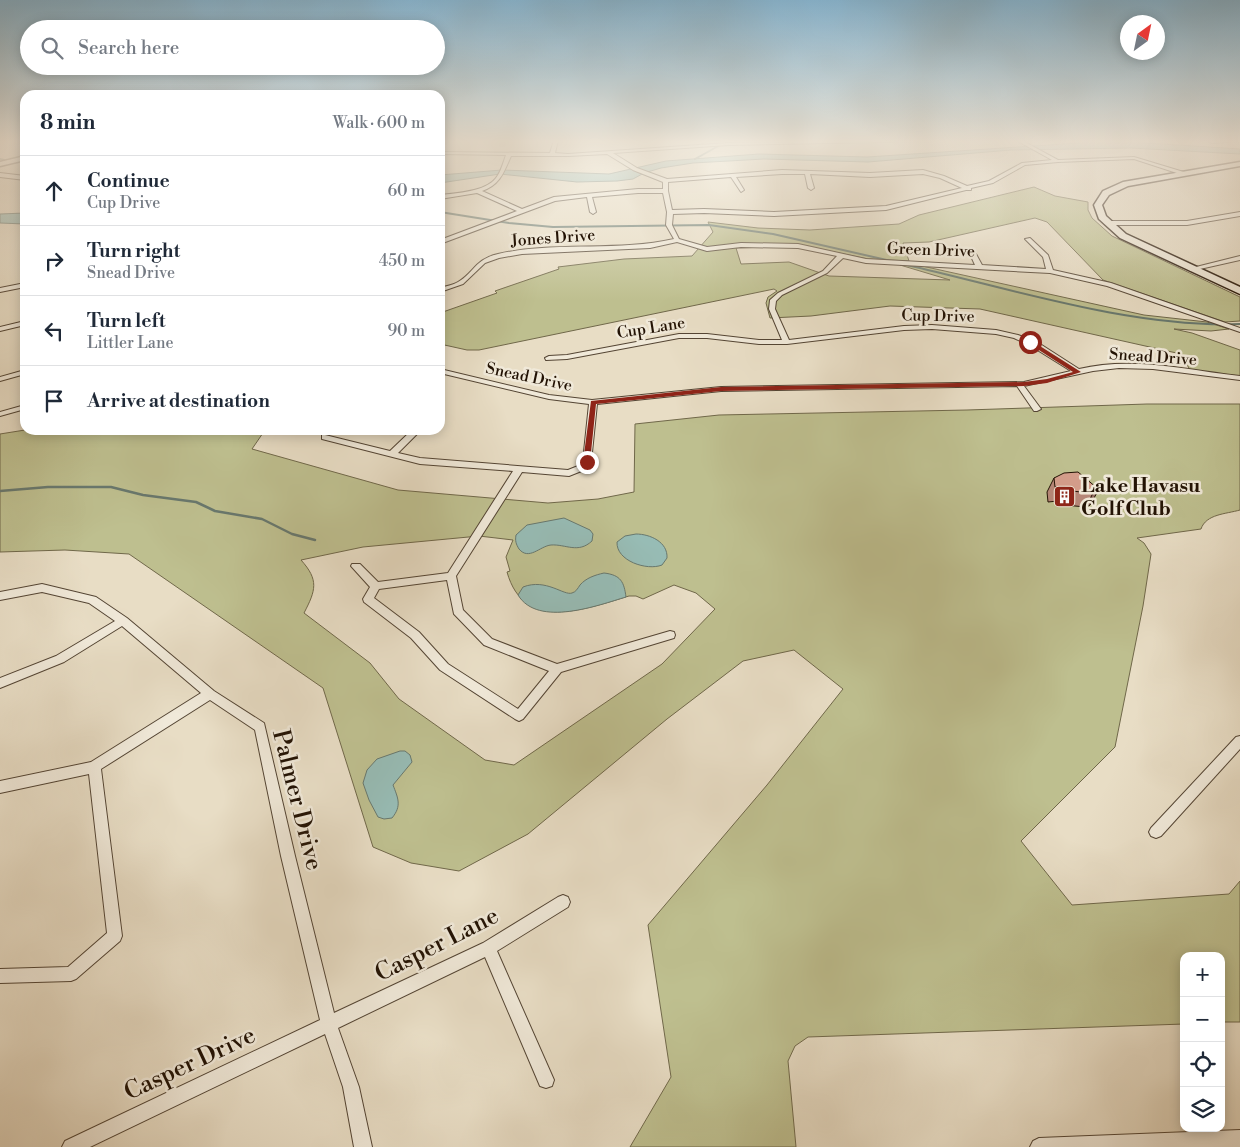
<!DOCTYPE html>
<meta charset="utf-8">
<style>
:root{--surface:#fff;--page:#f6f6f7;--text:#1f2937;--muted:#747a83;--line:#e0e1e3}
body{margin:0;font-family:"Libre Bodoni",serif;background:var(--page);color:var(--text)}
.controls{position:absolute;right:15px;bottom:15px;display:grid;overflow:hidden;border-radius:10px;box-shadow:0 2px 12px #0003}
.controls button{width:45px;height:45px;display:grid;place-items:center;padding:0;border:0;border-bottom:1px solid var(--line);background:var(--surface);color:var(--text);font:25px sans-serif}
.compass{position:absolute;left:1120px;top:15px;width:45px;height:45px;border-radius:50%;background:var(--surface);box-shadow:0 2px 12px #0003;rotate:33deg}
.stop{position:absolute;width:15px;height:15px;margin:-11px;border:4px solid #8f2418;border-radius:50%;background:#fff}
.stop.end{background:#8f2418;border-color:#fff;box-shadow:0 1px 5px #0008}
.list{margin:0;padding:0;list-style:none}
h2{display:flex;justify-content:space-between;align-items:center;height:65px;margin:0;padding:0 20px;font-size:21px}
h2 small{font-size:16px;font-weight:400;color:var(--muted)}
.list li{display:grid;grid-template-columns:32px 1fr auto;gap:15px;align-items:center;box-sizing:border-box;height:70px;padding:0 20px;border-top:1px solid var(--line)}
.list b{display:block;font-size:19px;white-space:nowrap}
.list p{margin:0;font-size:16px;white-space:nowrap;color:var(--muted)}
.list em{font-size:16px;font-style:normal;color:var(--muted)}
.icon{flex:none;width:28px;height:28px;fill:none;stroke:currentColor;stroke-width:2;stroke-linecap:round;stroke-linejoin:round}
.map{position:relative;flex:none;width:1240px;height:1147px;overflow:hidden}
.search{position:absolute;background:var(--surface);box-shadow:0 2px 12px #0003;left:20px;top:20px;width:425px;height:55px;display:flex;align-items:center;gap:12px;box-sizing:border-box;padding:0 18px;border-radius:28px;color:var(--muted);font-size:19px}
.panel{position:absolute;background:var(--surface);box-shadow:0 2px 12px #0003;left:20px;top:90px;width:425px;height:345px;border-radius:15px}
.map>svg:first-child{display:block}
.green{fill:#bebf8f;stroke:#70684a;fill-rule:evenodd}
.water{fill:#97bcb5;stroke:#68786e}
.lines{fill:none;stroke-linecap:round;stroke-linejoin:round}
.stream-far1{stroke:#68786e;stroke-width:2}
.stream{stroke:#68786e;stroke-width:2.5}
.minor-casing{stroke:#544534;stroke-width:2}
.tertiary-casing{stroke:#544534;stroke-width:3}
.secondary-casing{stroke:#221204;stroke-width:3}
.minor{fill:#f0e9d9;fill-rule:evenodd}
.tertiary{fill:#f0e9d9;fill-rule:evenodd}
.secondary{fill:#f0e9d9;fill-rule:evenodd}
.wall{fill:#b68778;stroke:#221204}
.shaded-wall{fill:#946e61;stroke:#221204}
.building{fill:#d49d8b;stroke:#221204}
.route{fill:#8f2418}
.labels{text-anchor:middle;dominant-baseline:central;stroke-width:5;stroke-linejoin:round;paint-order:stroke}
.far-street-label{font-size:16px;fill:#221204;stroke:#f0e9d9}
.poi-label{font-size:20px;font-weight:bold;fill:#221204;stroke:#f0e9d9;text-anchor:start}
.near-street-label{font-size:24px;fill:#221204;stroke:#f0e9d9}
</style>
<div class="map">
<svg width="1240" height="1147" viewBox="0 0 1240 1147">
<rect width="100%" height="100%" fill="#e8ddc5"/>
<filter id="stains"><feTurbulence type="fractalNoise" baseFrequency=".004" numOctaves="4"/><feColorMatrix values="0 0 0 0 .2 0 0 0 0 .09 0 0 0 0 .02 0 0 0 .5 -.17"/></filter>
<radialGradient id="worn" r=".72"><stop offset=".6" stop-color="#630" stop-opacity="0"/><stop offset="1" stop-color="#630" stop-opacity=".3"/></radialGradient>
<!-- green -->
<g class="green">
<polygon points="1034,187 1055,196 1088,202 1088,210 1092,218 1112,236 1240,297 1240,321 1225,322 1103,280 1047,222 1035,218 929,242 903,243 909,261 868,259 805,246 736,248 741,264 789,262 829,276 950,280 900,265 922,266 1144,315 1207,322 1229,329 1211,331 1174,329 1192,333 1240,350 1240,376 1190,370 1181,354 980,309 890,306 811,316 770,318 766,303 768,297 777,291 774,289 479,350 467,350 440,344 440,313 497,293 495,291 559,269 558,267 624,259 692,256 713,232 708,222 758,228 810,230 899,224 919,215"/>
<path d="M1147,404H1240V510C1226,514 1206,514 1201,529L1137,538L1144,543L1151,554L1143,606L1115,747L1021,841L1072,905L1229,894L1240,881V1022H1221V956H1184V1024L808,1037L795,1046L788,1061L796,1147H630L671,1077L648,925L767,785L843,689L794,650L743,661L667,719L528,834L459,871L411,863L373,847L323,688L129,554L65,550L0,552V434L25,430H265L252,449L398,490L548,503L598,499L634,492L635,424L719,415L967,410ZM479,536L513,540L506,557L510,571L507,572C524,633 585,609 629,596H636L643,599L674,585L696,593L715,609L662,664L514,765L485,760L399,699L370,663L304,613C316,590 319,580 301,560L363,547Z"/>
</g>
<!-- water -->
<g class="water">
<polygon points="1094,142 1131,142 1240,149 1240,154 1131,148 1011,150 868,162 764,159 693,163 661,168 644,173 633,179 617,181 577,182 500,174 440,183 440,175 502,170 609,174 666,161 759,154 867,157"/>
<polygon points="25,213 25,224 0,223 0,214"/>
<path d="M564,518L590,530L593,534L592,541C578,554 566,544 551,545C540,546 529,561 519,549C516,544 515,541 516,535L527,525Z"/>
<path d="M636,534C650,534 668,542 667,558L662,565C647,571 616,561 617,542L625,536Z"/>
<path d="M604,573C621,575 624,582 626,597C599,605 538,628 518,595L523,587C546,578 564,596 572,593C576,592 578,588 580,585C586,578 595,575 604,573Z"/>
<path d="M400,751H405L410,755L412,762L393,785C398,798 402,806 392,818L384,819L378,817L369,800L363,783L367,770L377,759Z"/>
</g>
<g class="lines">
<!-- stream-far1 -->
<g class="stream-far1">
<polyline points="0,159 4,160"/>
<polyline points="695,159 729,140"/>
<polyline points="440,212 509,223 553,227 709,225 773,234 891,261"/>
<path d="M907,265C1012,289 1132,328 1240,324"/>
</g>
<!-- stream -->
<polyline class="stream" points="0,491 48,487 111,487 143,495 196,502 215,511 262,519 292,534 315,540"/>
<defs>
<g id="minor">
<path d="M554,140H558L555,153L568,154L728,143L936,140L934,141L728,145L613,153L637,168L667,179L782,170L870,173L923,170L944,176L967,186L989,181L1022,163L1052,160L1016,140H1021L1058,160L1134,157L1187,173V175H1183L1134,159L1058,162L1025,165L993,183L971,188V190H966L886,210L774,216L704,213L673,214L672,225L679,239L707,247L741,243L798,244L866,259L975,265L970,254L973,252L976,254L982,265L1046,269L1043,257L1025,239L1030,238L1048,255L1053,270L1111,283L1240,328V332L1107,286L1050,273L866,263L843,258L827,273L782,295L776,301L775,309L789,340L904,326L932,325L996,330L1018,335L1037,342L1079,369C1132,356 1187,370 1240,376V380L1153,369L1119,368L1093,371L1024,386L1041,409L1037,411H1034L1017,386L721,391L597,404L591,462L584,470L569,476L522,472L456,576L463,610L492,639L557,664L670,631L674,632L675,635L674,638L561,672L523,719L519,721L515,719L440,670L411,638L364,602L363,599L370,587L351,566L352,564H360L378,582L448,573L513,471L420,464L322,439V435H325L390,451L412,430H421L398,453L420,458L568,470L578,466L583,461L589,404L549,399L440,373V369L549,395L592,400L721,387L1024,382L1071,371L1031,346L1014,338L996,334L932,329L904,330L787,344H759L707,338H679L567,359L546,360L545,358L549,356L567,355L679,334H707L759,340H782L769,309L770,300L778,293L823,271L837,256L798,248L741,247L707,251L677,242L650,248L522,254L499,258L485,263L463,284L440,292V288C446,286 453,285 458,282C474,273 475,259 498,254C555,241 616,252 674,239L666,225L667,212L663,193H638L592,197L596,212L593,214L590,212L587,197L555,201L440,244V240L517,211L477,193L440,199V195C457,193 485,192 496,178C501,172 503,163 506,155L440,154V152L550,153ZM607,154L633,170L663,182V189H638L554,197L522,209L482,191C500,185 504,172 511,156H568ZM782,174H805L808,188L811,190L814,188L810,174L870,177L923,174L940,178L962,188L886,206L774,212L704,209L672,210L668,191V182L731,177L741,192L744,190L736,177ZM447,580L454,614L484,645L549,671L518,709L448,664L419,632L374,598L379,589Z"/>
<polygon points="1206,140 1240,140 1240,141 1212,143"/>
<polygon points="0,173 25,176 25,180 0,177"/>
<polygon points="1240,212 1240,216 1187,225 1107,225 1104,223 1107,221 1187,221"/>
<polygon points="1240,256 1240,260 1191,271 1188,269"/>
<polygon points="25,283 25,287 0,292 0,288"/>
<polygon points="25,321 25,325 0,331 0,327"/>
<polygon points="25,370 25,374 0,381 0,377"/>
<polygon points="25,405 25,409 0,416 0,412"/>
<polygon points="42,584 96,597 127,618 214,691 264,723 295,856 334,1013 483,943 558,897 563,895 568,897 570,902 568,907 497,951 554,1080 552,1086 546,1088 540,1086 485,957 338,1028 359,1087 372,1147 354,1147 343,1087 325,1034 90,1147 62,1147 65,1141 320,1020 281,856 255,730 210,700 101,769 122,936 120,941 76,979 71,981 0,983 0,969 68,967 107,933 89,774 0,793 0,781 91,762 201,693 122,626 64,662 0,688 0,678 56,656 115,621 89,603 42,592 0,600 0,592"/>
<polygon points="1240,736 1240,749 1161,836 1156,838 1151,836 1149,832 1151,828 1236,737"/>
<polygon points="1240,1130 1240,1147 1030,1147 1033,1141 1039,1138"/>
</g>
<polygon id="tertiary" points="25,156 25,160 0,166 0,162"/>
<polygon id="secondary" points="1240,162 1240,166 1128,186 1109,195 1102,205 1106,216 1126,234 1240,287 1240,294 1120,238 1099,219 1094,205 1103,191 1123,182"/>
</defs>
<!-- minor casing -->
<use href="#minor" class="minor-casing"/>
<!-- tertiary casing -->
<use href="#tertiary" class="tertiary-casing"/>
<!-- secondary casing -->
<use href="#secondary" class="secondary-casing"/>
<!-- minor -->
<use href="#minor" class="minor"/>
<!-- tertiary -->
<use href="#tertiary" class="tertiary"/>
<!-- secondary -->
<use href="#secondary" class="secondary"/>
</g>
<!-- wall -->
<polygon class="wall" points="1054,478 1097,488 1090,505 1086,507 1064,505 1058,501 1048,502 1047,492"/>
<!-- shaded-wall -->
<polygon class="shaded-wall" points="1098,491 1090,505 1086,507 1093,493"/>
<!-- building -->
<polygon class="building" points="1078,472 1097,488 1098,491 1093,493 1071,491 1065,487 1055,487 1054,478 1064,473"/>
<!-- sky -->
<linearGradient id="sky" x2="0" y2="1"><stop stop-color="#87b7d4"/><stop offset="0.47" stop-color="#f5f0e5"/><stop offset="1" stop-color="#f5f0e5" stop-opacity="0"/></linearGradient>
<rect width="1240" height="301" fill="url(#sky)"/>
<!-- route -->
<polygon class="route" points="1028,341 1032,341 1081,372 1047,383 1024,386 721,391 596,404 590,462 587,464 583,462 591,401 721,387 1024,382 1047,379 1073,372 1028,343"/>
<!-- icons -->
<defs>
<symbol id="building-square" viewBox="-11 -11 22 22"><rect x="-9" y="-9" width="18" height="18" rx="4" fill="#8f2418" stroke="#f0e9d9"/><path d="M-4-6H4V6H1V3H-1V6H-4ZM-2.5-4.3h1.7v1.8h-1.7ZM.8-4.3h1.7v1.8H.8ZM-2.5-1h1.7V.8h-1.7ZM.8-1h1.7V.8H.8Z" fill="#fff"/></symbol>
</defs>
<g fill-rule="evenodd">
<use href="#building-square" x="1052" y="484" width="25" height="25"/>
</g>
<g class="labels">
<!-- far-street labels -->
<g class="far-street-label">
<text transform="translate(553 238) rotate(-4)">Jones Drive</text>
<text transform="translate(931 250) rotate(2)">Green Drive</text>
<text transform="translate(938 316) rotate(1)">Cup Drive</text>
<text transform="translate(651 328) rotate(-9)">Cup Lane</text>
<text transform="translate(1153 357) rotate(4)">Snead Drive</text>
<text transform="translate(529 377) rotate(12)">Snead Drive</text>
</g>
<!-- poi labels -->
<g class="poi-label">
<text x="1081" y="486">Lake Havasu<tspan x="1081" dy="23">Golf Club</tspan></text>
</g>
<!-- near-street labels -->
<g class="near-street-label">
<text transform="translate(297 800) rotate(76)">Palmer Drive</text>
<text transform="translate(437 945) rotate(-27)">Casper Lane</text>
<text transform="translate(190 1064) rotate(-25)">Casper Drive</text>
</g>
</g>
<rect width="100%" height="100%" filter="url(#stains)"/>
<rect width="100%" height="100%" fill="url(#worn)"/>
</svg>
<div class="controls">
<button>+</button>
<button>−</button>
<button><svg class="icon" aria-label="locate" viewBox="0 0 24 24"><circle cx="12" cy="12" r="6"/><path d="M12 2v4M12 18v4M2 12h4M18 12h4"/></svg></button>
<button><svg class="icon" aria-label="layers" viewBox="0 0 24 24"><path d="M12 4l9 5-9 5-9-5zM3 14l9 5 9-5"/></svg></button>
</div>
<svg class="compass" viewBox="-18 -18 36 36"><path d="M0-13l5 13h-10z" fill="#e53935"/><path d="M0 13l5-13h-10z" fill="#747a83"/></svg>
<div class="stop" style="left:1030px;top:342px"></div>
<div class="stop end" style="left:587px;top:462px"></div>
<div class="search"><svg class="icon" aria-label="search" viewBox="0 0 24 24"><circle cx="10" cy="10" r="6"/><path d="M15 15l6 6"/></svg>Search here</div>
<section class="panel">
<h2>8 min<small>Walk · 600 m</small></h2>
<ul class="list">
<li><svg class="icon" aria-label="ahead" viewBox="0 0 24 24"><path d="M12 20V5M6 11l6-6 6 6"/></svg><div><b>Continue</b><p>Cup Drive</p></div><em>60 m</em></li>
<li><svg class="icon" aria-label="right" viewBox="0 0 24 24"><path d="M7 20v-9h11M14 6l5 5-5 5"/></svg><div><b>Turn right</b><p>Snead Drive</p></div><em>450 m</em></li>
<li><svg class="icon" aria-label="left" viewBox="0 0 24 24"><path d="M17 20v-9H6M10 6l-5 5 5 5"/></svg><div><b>Turn left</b><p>Littler Lane</p></div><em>90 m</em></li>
<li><svg class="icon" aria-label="arrive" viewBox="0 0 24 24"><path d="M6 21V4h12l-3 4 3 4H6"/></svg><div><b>Arrive at destination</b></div></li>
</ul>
</section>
</div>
